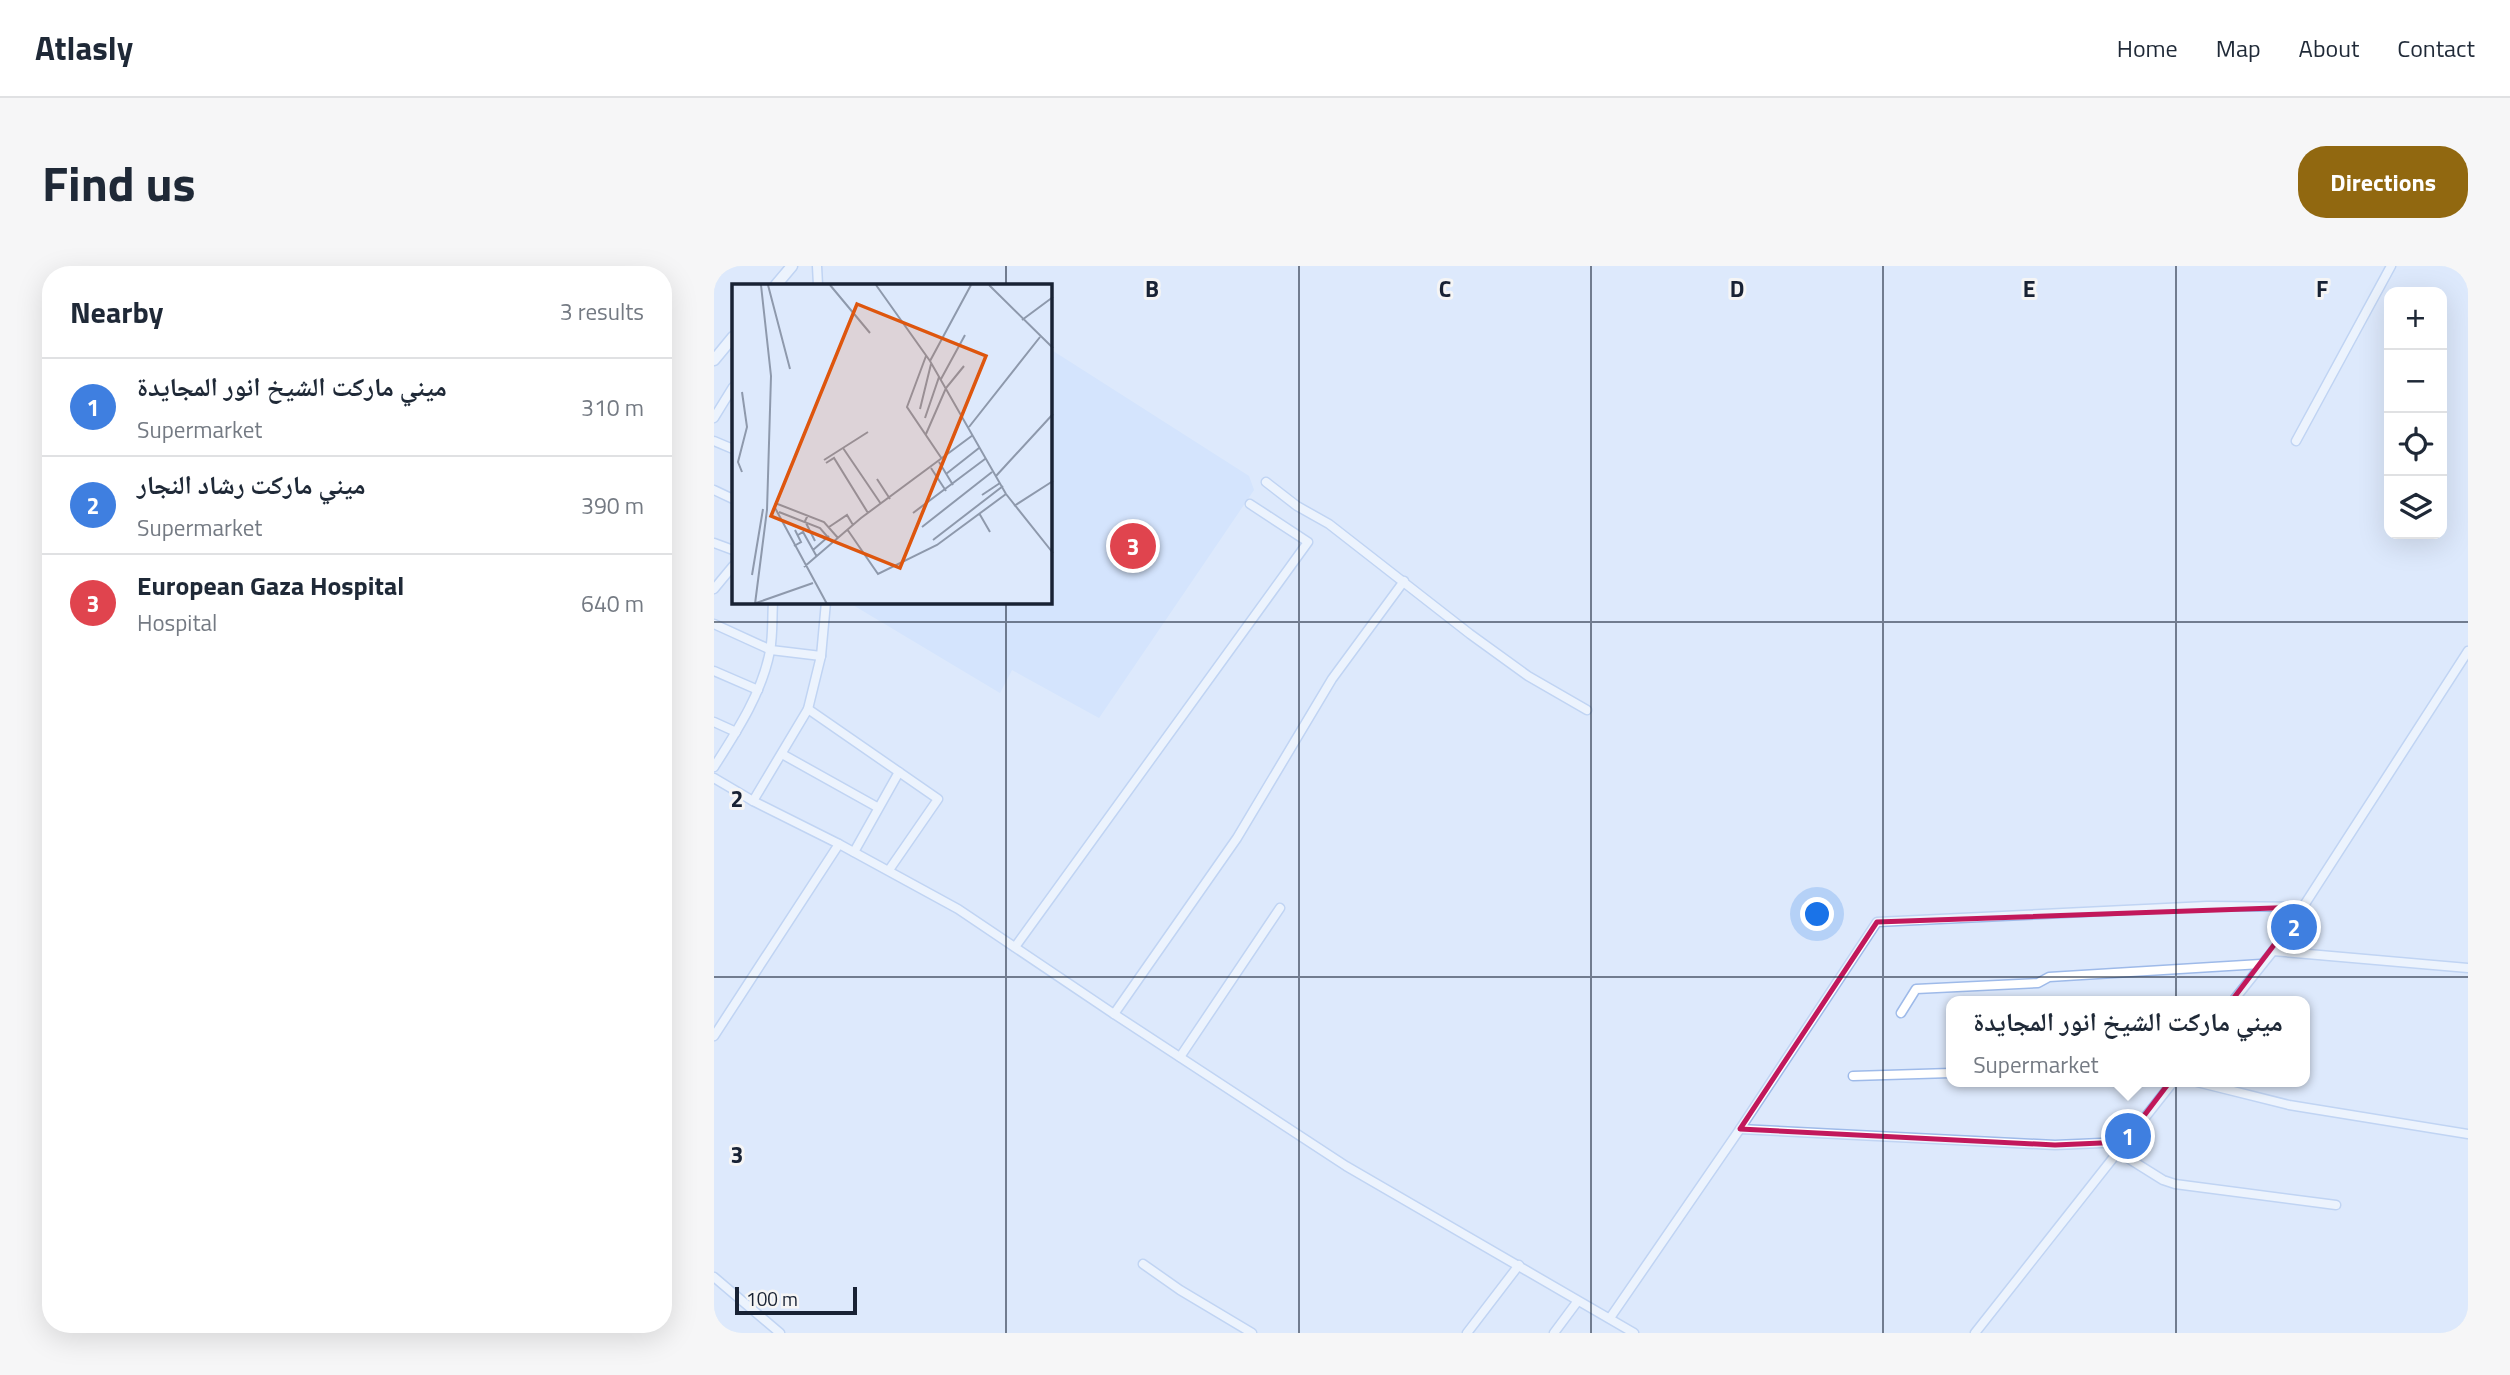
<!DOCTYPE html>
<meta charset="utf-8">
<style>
:root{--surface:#fff;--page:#f6f6f7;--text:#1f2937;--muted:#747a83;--line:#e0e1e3;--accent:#916810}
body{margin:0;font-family:"Titillium Web","Noto Naskh Arabic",sans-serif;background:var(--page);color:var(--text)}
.controls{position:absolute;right:21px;top:21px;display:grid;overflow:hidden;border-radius:14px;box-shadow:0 7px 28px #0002}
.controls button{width:63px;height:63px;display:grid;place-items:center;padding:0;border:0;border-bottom:2px solid var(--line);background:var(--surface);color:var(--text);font:35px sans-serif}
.scale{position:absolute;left:21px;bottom:18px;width:122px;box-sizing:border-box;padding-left:7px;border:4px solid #182234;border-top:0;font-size:19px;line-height:24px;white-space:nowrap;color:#182234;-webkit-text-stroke:5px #f5f5f5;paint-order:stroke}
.you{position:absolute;left:1104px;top:649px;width:24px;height:24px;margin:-18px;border:5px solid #fff;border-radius:50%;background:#1a73e8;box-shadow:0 0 0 10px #1a73e833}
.badge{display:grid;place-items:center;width:46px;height:46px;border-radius:50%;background:var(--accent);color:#fff;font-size:23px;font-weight:700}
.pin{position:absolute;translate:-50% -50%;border:4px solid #fff;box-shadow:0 2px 7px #0006}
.popup{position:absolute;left:1232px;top:730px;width:364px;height:91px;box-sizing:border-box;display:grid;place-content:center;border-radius:14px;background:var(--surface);filter:drop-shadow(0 2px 5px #0005);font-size:23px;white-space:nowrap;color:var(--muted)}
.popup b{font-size:26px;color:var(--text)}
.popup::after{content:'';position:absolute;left:50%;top:100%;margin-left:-14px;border:14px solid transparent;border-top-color:var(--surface)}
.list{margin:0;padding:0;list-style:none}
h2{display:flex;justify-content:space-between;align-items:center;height:91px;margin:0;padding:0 28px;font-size:30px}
h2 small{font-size:23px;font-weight:400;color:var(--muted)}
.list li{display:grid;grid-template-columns:46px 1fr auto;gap:21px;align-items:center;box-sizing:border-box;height:98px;padding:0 28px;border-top:2px solid var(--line)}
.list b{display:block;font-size:26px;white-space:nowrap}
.list p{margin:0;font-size:23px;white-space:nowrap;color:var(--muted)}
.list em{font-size:23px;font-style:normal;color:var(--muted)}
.icon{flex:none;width:38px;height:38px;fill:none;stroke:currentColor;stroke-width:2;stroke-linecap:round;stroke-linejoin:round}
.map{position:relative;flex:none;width:1754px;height:1067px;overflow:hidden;border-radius:28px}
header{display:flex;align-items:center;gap:42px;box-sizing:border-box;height:98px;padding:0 35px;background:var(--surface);border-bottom:2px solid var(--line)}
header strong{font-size:33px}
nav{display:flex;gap:38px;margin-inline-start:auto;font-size:24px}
.intro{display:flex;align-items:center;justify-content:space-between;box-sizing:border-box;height:168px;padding:0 42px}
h1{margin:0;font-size:49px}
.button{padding:18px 32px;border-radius:28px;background:var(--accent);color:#fff;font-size:24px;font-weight:700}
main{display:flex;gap:42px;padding:0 42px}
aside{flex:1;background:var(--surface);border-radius:28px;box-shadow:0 7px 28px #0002}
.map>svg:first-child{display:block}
.built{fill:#c9ddfe}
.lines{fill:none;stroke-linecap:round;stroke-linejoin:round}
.minor-casing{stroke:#9ebae9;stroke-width:11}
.tertiary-casing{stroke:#9ebae9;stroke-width:13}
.minor{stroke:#fff;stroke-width:8}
.tertiary{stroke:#fff;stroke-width:10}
.marked{fill:none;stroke:#c2185b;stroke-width:5;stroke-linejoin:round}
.grid{fill:none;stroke:#182234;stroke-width:2;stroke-opacity:0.55}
.inset-road{fill:none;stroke:#8e99ac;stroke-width:2}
.view{fill:#de560e;fill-opacity:0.15;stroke:#de560e;stroke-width:3.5}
.inset-edge{fill:none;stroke:#182234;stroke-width:3.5}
.grid-label{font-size:23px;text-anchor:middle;font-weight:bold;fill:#182234;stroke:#f5f5f5;stroke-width:6;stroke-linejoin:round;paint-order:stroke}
</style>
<header>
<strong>Atlasly</strong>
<nav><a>Home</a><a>Map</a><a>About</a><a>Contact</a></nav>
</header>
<div class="intro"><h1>Find us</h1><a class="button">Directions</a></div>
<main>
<aside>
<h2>Nearby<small>3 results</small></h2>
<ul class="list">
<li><span class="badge" style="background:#3f7fe0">1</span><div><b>ميني ماركت الشيخ انور المجايدة</b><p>Supermarket</p></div><em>310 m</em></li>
<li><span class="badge" style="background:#3f7fe0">2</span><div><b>ميني ماركت رشاد النجار</b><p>Supermarket</p></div><em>390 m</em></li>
<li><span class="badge" style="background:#e0444e">3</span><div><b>European Gaza Hospital</b><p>Hospital</p></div><em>640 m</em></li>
</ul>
</aside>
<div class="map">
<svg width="1754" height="1067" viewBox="0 0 1754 1067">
<rect width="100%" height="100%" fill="#dde9fc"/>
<!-- built -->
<polygon class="built" points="336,83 535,210 540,224 385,452 298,404 286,427 139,339 141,336 336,336"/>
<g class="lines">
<defs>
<g id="minor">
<polyline points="103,0 104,19"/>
<polyline points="0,152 19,121"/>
<polyline points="0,175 19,183"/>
<polyline points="1582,175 1677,0"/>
<polyline points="552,216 583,240 615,258 756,368 814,410 873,444"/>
<polyline points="0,224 19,233"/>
<polyline points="0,277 19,284"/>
<polyline points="0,323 19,300"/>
<polyline points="0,358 57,384 107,390"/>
<polyline points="0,405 44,424"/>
<polyline points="94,443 224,533 175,604"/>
<polyline points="0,456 22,466"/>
<polyline points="68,488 163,541"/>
<path d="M0,501C23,465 48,427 56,385C59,369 58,352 59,336"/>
<polyline points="0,512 39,535 125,578 244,643 400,748 632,900 920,1067"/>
<polyline points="39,535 94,443 107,390 112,336"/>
<polyline points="140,586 185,506"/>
<polyline points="301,681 594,276 536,238"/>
<polyline points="1559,685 1754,702"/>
<polyline points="1519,735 1559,685 1589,641 1754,385"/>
<polyline points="1187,747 1202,723 1324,717 1335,711 1547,698"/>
<polyline points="400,748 523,572 618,413 690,315"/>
<polyline points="0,770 125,578"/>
<polyline points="466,791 566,642"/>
<polyline points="1139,810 1237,807"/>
<polyline points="1483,816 1575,839 1754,868"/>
<polyline points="1026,863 1341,879 1410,876 1409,889 1449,914 1461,918 1622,939"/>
<polyline points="429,998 466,1024 538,1067"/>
<polyline points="0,1011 66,1067"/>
<polyline points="896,1052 1026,863 1163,656 1493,640 1589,641"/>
<polyline points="753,1067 805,999"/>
<polyline points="840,1067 863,1036"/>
<polyline points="1261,1067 1459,816"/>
</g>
<g id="tertiary">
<polyline points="62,19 78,0"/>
<polyline points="0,94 19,71"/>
</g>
</defs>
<!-- minor casing -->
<use href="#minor" class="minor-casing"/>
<!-- tertiary casing -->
<use href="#tertiary" class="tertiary-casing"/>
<!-- minor -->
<use href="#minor" class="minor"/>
<!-- tertiary -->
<use href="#tertiary" class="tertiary"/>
</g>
<!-- marked area -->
<path d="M0 0H1754V1067H0ZM1589,641L1410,876L1341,879L1026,863L1163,656Z" fill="#dde9fc" fill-opacity=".55" fill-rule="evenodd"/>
<path class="marked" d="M1589,641L1410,876L1341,879L1026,863L1163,656Z"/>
<!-- grid -->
<path class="grid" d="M292,0V19M585,0V1067M877,0V1067M1169,0V1067M1462,0V1067M292,336V1067M0,356H1754M0,711H1754"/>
<!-- overview -->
<g transform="translate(18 18)">
<rect width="320" height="320" fill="#dde9fc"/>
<path class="inset-road" d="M36,1L58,85M98,1L138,49M144,1L198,77L274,210L321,269M257,1L321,64M290,36L321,13M194,72L175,123L210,175M198,77L239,1M209,95L233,51M10,108L15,143L6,178L10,188M188,125L199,80M193,134L207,93M237,143L308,53M194,150L214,104L232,82M111,164L149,220M92,176L136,148M207,178L221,201M94,179L102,174L136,229M199,184L214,207M214,190L247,164M264,192L321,130M145,195L158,215M250,211L268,199M43,219L92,238L106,254M42,222L95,320M282,222L321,197M47,228L88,244L100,258M181,229L253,175M247,229L258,248M76,231L73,237L83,257M97,243L115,231L121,241M190,243L260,188M115,245L146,290L205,261L274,210M66,251L71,248L85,273M201,256L271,202M62,262L69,258L63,246M81,266L97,252M72,283L129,234L241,151M20,291L31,225M24,319L81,299M23,320L35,226L39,92L29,1"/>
<path class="view" d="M125,20L254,72L168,284L39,232Z"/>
<rect width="320" height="320" class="inset-edge"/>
</g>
<g class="grid-label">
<text x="438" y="31">B</text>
<text x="731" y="31">C</text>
<text x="1023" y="31">D</text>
<text x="1315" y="31">E</text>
<text x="1608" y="31">F</text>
<text x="23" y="541">2</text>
<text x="23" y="897">3</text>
</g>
</svg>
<div class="controls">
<button>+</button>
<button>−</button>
<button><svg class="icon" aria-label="locate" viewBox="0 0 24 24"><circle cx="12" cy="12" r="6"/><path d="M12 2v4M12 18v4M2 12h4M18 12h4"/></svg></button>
<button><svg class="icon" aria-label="layers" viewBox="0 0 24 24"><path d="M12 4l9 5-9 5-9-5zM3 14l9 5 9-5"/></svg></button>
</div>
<div class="scale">100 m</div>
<div class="you"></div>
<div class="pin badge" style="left:1414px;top:870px;background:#3f7fe0">1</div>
<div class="popup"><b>ميني ماركت الشيخ انور المجايدة</b>Supermarket</div>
<div class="pin badge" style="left:1580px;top:661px;background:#3f7fe0">2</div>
<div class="pin badge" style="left:419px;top:280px;background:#e0444e">3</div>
</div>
</main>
